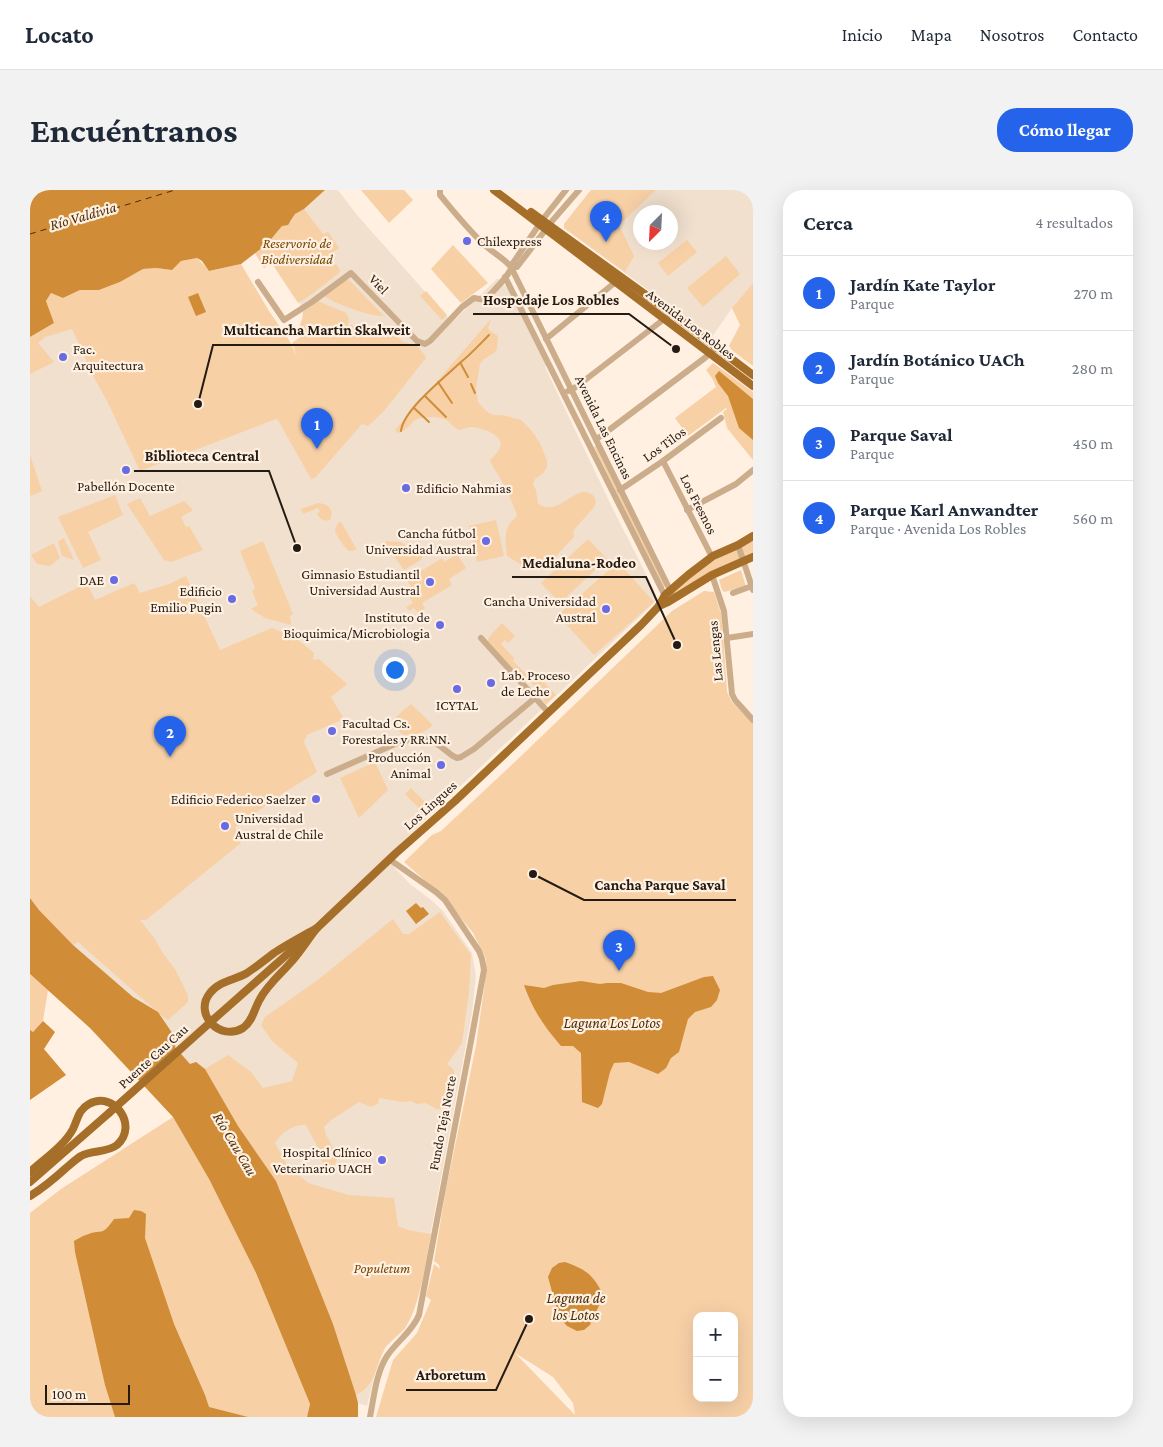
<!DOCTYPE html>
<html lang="es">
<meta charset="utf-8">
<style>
:root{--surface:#fff;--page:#f2f2f3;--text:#1f2937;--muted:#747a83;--line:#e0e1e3;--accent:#2563eb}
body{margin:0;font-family:"Crimson Pro",serif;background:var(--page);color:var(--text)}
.controls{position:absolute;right:15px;bottom:15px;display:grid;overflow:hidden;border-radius:10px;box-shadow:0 5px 20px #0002}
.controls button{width:45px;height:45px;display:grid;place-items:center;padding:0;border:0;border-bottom:1px solid var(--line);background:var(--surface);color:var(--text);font:25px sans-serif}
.compass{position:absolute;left:603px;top:15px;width:45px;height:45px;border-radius:50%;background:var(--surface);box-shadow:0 5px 20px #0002;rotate:204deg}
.scale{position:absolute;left:15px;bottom:12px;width:85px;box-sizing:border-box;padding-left:5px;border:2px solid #241b12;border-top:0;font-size:14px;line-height:18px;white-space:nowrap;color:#241b12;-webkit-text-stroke:4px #fff0e1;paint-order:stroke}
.you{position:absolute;left:364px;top:479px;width:18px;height:18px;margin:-12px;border:4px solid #fff;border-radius:50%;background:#1a73e8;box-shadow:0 0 0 8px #1a73e833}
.badge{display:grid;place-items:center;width:32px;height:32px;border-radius:50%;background:var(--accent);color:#fff;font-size:16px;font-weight:700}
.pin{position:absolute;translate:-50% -41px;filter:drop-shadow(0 1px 2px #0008)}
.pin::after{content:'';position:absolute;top:26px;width:18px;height:15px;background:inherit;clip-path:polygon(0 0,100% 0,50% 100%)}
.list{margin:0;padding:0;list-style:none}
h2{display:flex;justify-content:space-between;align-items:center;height:65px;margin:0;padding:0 20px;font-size:21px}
h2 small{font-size:16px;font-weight:400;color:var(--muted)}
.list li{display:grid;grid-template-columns:32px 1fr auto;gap:15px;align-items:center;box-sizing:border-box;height:75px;padding:0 20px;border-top:1px solid var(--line)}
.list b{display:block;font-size:19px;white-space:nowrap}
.list p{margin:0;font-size:16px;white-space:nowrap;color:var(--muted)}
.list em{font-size:16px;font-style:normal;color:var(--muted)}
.map{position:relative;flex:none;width:723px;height:1227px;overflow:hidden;border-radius:20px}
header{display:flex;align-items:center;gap:30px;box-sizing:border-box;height:70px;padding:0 25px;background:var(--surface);border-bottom:1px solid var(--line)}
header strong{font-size:24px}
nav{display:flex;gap:28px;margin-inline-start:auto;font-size:18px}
.intro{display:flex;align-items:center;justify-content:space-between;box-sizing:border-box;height:120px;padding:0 30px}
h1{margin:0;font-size:35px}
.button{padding:12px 22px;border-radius:20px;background:var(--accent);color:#fff;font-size:18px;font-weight:700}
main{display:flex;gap:30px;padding:0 30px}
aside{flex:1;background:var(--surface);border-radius:20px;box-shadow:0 5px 20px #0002}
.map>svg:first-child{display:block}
.built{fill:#f1e0ce;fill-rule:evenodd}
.green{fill:#f7d0a6;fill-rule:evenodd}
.water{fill:#d08c37}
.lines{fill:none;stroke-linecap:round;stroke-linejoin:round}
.stream{stroke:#d08c37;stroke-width:2}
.ferry{stroke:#4a2e0a;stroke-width:1;stroke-dasharray:6 5;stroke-linecap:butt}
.minor{stroke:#cbac8b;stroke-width:6}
.major{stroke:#a66f29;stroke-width:8}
.major-bridge{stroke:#a66f29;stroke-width:8}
.poi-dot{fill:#686be4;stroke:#fff0e1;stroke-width:2}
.labels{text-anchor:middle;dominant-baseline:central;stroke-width:4.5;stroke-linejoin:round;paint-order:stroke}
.poi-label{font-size:14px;fill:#241b12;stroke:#fff0e1;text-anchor:end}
.park-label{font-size:14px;font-style:italic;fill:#734601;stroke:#fff0e1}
.street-label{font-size:14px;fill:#241b12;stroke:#fff0e1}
.water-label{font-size:15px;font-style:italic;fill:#4a2e0a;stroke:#fff0e1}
.leader{fill:none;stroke:#241b12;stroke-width:2}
.callout-dot{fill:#241b12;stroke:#fff0e1;stroke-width:2}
.callout-label{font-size:15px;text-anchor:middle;font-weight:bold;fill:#241b12;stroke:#fff0e1;stroke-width:4.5;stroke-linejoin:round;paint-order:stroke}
</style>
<header>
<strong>Locato</strong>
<nav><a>Inicio</a><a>Mapa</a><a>Nosotros</a><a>Contacto</a></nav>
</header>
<div class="intro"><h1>Encuéntranos</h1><a class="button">Cómo llegar</a></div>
<main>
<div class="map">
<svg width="723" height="1227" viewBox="0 0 723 1227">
<rect width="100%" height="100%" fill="#fff0e1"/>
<!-- built -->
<g class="built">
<polygon points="295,0 308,0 327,25 422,132 468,88 478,99 499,142 517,173 515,177 582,317 624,400 626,406 625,411 623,414 420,606 359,665 364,677 380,694 400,709 413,721 442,763 446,786 442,822 392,1089 385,1116 375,1138 355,1158 347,1175 337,1216 328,1213 326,1205 160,874 145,857 147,850 128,822 103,807 43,755 9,720 0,708 0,147 42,138 64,188 79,215 248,229 288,214 279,192 274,127 268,108 241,72 234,78 225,63 237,54 265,24 274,19"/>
<path d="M561,0H723V93L702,118L682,147L534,38V34ZM610,22H640V52H610Z"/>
</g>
<!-- green -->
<g class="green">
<polygon points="331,0 374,0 383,10 359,33"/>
<polygon points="561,0 626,0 589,35 604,66 595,82 534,38 534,34"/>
<polygon points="274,19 293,44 298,42 309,58 295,68 302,77 306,74 310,80 309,83 282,104 268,113 241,72 234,78 225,63 237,54 252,36 262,31 265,24"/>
<polygon points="657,50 667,62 638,86 628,73"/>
<polygon points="423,55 458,93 431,113 401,79"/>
<polygon points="696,66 710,84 673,117 657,98"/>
<path d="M167,68L180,81L211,74L239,121L259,150L267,166L262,153L270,147C267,134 273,133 273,122L288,111L316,123L319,129L318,135L320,136L322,135C341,151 341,143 362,138L366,142L367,147C372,152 379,154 386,155L394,164L396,168L354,221L338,236L332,234L285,288L281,289L248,230L246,229L110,281L79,215L64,188L42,139L15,147L8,153L24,172L0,184V147L24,133L16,111L21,103L33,108L50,100H69L90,92L113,79L126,78L142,80L151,71Z"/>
<path d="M314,89L319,90L354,126C338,126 308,115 294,106Z"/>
<polygon points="723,93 723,176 703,161 699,156 710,135 702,118"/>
<polygon points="396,101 417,125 412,130 390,106"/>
<path d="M461,129L458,138L460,141L468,146L467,159L464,163L454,169L450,174L446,199L448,212L456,221L463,225H472L491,230L501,240L510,253L517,271V277L513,283L504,290L503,295L506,300L508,314C526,325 538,305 553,302C562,301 569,309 564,317L543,341L544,347L514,379L500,380L477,366C475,348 473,338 487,326C485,317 475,296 470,288C467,282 462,277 460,270C463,267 466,264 468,261C479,246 453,238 442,237C437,237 434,239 430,240C424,238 422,235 418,231C412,226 393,226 387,229C380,233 378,240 368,243L365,240Z"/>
<polygon points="683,173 723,202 723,270 697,238 693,222 697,219 696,218 658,246 645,228 686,197 693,212 682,188 676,180"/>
<polygon points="568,255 638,395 633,397 564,257"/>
<polygon points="0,265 12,301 1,306 0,304"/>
<polygon points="85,305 93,325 58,342 71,370 53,378 28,327"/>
<polygon points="110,308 120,326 154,311 163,320 151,327 156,337 159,336 173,360 141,372 134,370 97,314"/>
<path d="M288,313C298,314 305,319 300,330C293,332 290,329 287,323L290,322L288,318L273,324L271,319Z"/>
<polygon points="466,330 474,366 447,372 439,336"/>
<path d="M311,332L327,360L319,361C314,357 307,347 305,341C305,338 307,336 308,333Z"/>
<polygon points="34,348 44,370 32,366 28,351"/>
<polygon points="558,349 577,369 530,413 511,393"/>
<polygon points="723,350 723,363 645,405 644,402 647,399 677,374"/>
<polygon points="233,351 263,424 260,426 261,435 235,428 221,419 228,415 222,401 225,398 210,361"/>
<polygon points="356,351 371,352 392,366 392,369 374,380 359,359 354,357"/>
<polygon points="24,353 30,368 20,376 7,374 1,365"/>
<polygon points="427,364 436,378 419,389 422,395 392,413 395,418 388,423 384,418 379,421 376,417 383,413 378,405 384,401 377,390 412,368 414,372"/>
<polygon points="588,372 624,412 564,465 528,425"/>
<polygon points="711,380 716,397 694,402 692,400 689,390"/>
<polygon points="156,386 190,460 242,438 267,449 284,463 283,470 289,469 317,494 301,507 314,529 277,545 274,552 287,582 255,602 205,637 211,653 116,730 110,730 125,749 132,762 145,779 156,801 158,806 158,812 138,830 132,826 48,752 43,755 9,720 0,708 0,406 9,417 57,393 65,410 104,393 110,403 139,394"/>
<path d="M674,401L684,402L691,423L693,444L697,502L702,512L723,533V1227H346L363,1170L387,1143L401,1110L396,1106L404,1074L410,1079L409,1075L404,1071L416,999L446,856L455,792L456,769L443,743L414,707L374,672L402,645L411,641L489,568L642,421ZM667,1126H704V1208H667ZM485,1163L523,1187L543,1213L545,1225Z"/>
<polygon points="472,433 485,446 478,453 475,450 471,454 484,468 483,471 497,485 500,482 505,487 507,485 526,505 516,514 513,510 515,508 499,490 496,492 457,453 459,447"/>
<path d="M381,514L403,535C393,544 372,553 366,536C365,532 364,531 366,528C369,523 377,518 381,514Z"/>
<polygon points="345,572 358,600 329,628 310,588"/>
<polygon points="381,598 397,614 400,612 403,615 392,626 388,622 390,619 375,604"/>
<path d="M410,722L441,765L439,802L432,853L417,874L424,880V891L418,918L407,919L395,913L387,914L380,911L372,912L349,908L348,914L341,917L329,912L301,930L294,937L296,945L308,967L304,976L300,981L294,977L286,954L276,935C264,934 251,942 245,953L257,975L278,993L312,1003L318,1005L364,1008L368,1036L378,1040L401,1044C396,1071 390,1116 375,1138C369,1146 358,1151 354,1160C345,1178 346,1195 326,1205L303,1134L246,991L208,936L175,879L198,865L221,882L233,898L262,891L268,873L242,851L231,835L235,827L289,789L363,729L373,744H379Z"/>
<polygon points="0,784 18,800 13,831 3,842 0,840"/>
<polygon points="143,927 179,989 226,1083 280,1214 277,1227 0,1227 0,1023 31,999"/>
</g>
<!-- water -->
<g class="water">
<polygon points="0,0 295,0 274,19 265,24 258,35 252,36 237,54 211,74 179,81 172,71 167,68 151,71 142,80 126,78 113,79 90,92 69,100 50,100 33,108 21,103 16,111 24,133 0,147"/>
<polygon points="168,103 176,122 166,126 158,107"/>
<polygon points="689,181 723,209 723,250 709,238 698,206 688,193 685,186"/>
<polygon points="0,708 9,720 43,755 103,807 128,822 147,850 145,857 160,874 166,872 175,879 208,936 246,991 303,1134 326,1205 328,1213 328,1227 277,1227 280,1214 226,1083 179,989 143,927 60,838 0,784"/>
<polygon points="386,713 391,718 393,717 399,724 386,734 376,721"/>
<path d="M683,786L690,800L687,810L681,817L665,822L658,829L649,862L641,868L636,878L628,884L599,872L584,873L580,882L572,914L568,918L552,912L551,863L543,856H531C513,835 503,820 494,795L514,798L523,795L551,791L570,794L577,793H591L618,802L631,803L674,787Z"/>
<polygon points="13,831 25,842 14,859 36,885 0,910 0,840 3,842"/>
<path d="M104,1020L111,1021L116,1024L115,1048L144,1134L175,1205L179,1217L218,1227H85L75,1195L45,1062L44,1051C48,1049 52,1046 56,1045C72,1038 71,1048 84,1029L99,1028Z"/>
<path d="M535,1072C557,1080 562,1084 573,1104L572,1109L560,1135L554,1140L547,1141L537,1136L529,1127L518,1087L522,1078L529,1073Z"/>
</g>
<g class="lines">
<!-- stream -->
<g class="stream">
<polyline points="431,174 438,187"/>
<polyline points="408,192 422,213"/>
<polyline points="441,194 445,203"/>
<polyline points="395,206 416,227"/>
<polyline points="384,218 399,232"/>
<path d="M371,241C373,220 415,187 431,172C441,164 450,154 459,145"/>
</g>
<!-- ferry -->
<polyline class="ferry" points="0,44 145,0"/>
<!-- minor -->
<g class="minor">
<path d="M410,0V5C425,23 440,42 457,57C465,64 475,69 481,77L642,404"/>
<polyline points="483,76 487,77 523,30 549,0"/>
<polyline points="475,87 636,408"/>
<path d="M228,92L254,130L282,112L321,83L387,151L395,154L400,151L432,117L444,108L455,110C463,101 482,84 483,73L513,29L536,0"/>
<polyline points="516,149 588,90"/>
<polyline points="538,201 546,197 638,126"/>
<polyline points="566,249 571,246 676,167 683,160"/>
<polyline points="633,271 682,367"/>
<polyline points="590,300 633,271 691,228"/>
<polyline points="657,320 706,294 723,280"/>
<polyline points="708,355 723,400"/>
<polyline points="682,385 694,421 702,504 705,510 723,530"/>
<polyline points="703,403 722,396"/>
<polyline points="451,448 518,522"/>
<polyline points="697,448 723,444"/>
<path d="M297,584L365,554C372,551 393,547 400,550C409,554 416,561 423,566L427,568L431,567L444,559L505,508"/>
<path d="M340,1227C344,1207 346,1183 357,1166C367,1151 382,1142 389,1125L441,851L454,780L452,769L449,761L415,710L406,702L359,669"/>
</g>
<!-- major -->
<g class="major">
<polyline points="464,0 723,196"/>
<polyline points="501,22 641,123 723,185"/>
<polyline points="629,416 638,412 682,385 723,367"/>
<path d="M287,738C278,749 271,761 262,771C251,784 238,794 230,809C224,819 223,831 213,838C190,852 163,824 180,803C189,791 205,790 217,783C226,777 235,770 244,763C258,754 273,746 287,738Z"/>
<polyline points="184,829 287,738 366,663 425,611 611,435 629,416 635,405 658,385 683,366 708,355 723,346"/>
<path d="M0,982C14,969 34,956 43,939C48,929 48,920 59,914C84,900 109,936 87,955C77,963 62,960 51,966C46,969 41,974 36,978C25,988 13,998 0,1006"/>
<polyline points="0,992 79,923"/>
</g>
<!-- major-bridge -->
<polyline class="major-bridge" points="79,923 184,829"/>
</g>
<!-- markers -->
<g class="poi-dot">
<circle cx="437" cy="51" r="5"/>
<circle cx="33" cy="167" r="5"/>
<circle cx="96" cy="280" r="5"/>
<circle cx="376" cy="298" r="5"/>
<circle cx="456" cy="351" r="5"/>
<circle cx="84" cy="390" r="5"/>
<circle cx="400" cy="392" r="5"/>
<circle cx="202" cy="409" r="5"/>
<circle cx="576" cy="419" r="5"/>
<circle cx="410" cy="435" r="5"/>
<circle cx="461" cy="493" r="5"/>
<circle cx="427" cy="499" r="5"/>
<circle cx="302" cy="541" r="5"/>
<circle cx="411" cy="575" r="5"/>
<circle cx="286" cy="609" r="5"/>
<circle cx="195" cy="636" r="5"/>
<circle cx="352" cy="970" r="5"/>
</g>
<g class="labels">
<!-- poi labels -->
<g class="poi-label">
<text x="447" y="51" text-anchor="start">Chilexpress</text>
<text x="43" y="159" text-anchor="start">Fac.<tspan x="43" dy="16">Arquitectura</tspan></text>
<text x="96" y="296" text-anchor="middle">Pabellón Docente</text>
<text x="386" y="298" text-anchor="start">Edificio Nahmias</text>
<text x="446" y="343">Cancha fútbol<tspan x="446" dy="16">Universidad Austral</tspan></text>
<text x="390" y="384">Gimnasio Estudiantil<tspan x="390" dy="16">Universidad Austral</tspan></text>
<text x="74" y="390">DAE</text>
<text x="192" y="401">Edificio<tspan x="192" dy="16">Emilio Pugin</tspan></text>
<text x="566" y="411">Cancha Universidad<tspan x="566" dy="16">Austral</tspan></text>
<text x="400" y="427">Instituto de<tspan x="400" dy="16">Bioquimica/Microbiologia</tspan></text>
<text x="471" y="485" text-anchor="start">Lab. Proceso<tspan x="471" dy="16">de Leche</tspan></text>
<text x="427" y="515" text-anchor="middle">ICYTAL</text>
<text x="312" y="533" text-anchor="start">Facultad Cs.<tspan x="312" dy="16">Forestales y RR.NN.</tspan></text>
<text x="401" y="567">Producción<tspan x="401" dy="16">Animal</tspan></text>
<text x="276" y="609">Edificio Federico Saelzer</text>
<text x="205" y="628" text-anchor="start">Universidad<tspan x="205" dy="16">Austral de Chile</tspan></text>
<text x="342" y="962">Hospital Clínico<tspan x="342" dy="16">Veterinario UACH</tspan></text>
</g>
<!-- park labels -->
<g class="park-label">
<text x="267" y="53">Reservorio de<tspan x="267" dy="16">Biodiversidad</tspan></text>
<text x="352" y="1078">Populetum</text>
</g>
<!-- street labels -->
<g class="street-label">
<text transform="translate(349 94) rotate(46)">Viel</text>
<text transform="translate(661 134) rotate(37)">Avenida Los Robles</text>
<text transform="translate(574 237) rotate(64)">Avenida Las Encinas</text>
<text transform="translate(634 254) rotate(-36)">Los Tilos</text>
<text transform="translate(669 314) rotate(63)">Los Fresnos</text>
<text transform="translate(685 461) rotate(-95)">Las Lengas</text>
<text transform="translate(400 615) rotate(-42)">Los Lingues</text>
<text transform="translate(123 866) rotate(-42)">Puente Cau Cau</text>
<text transform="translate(412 933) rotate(-79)">Fundo Teja Norte</text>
</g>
<!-- water labels -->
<g class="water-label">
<text transform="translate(53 26) rotate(-16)">Río Valdivia</text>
<text x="582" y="833">Laguna Los Lotos</text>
<text transform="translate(205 954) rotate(59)">Río Cau Cau</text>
<text x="546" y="1108">Laguna de<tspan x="546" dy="17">los Lotos</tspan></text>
</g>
</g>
<!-- callouts -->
<path class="leader" d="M646 159L599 124H443M168 214L183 155H390M267 358L239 281H104M647 455L616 387H482M503 684L554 710H706M499 1129L466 1200H376"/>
<g class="callout-dot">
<circle cx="646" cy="159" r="5"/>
<circle cx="168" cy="214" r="5"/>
<circle cx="267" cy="358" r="5"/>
<circle cx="647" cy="455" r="5"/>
<circle cx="503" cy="684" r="5"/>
<circle cx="499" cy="1129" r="5"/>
</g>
<g class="callout-label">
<text x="521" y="115">Hospedaje Los Robles</text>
<text x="287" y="145">Multicancha Martin Skalweit</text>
<text x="172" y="271">Biblioteca Central</text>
<text x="549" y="378">Medialuna-Rodeo</text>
<text x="630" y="700">Cancha Parque Saval</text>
<text x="421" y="1190">Arboretum</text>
</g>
</svg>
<div class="controls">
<button>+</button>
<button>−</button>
</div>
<svg class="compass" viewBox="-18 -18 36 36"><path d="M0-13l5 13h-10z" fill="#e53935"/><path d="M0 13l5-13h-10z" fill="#747a83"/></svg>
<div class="scale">100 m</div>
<div class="you"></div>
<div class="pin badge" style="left:287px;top:259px">1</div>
<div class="pin badge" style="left:140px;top:567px">2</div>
<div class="pin badge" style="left:589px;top:781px">3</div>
<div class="pin badge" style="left:576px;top:52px">4</div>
</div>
<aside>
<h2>Cerca<small>4 resultados</small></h2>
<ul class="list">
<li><span class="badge">1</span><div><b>Jardín Kate Taylor</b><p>Parque</p></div><em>270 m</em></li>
<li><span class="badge">2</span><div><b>Jardín Botánico UACh</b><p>Parque</p></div><em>280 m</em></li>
<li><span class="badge">3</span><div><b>Parque Saval</b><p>Parque</p></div><em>450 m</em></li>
<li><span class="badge">4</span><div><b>Parque Karl Anwandter</b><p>Parque · Avenida Los Robles</p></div><em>560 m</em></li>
</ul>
</aside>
</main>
